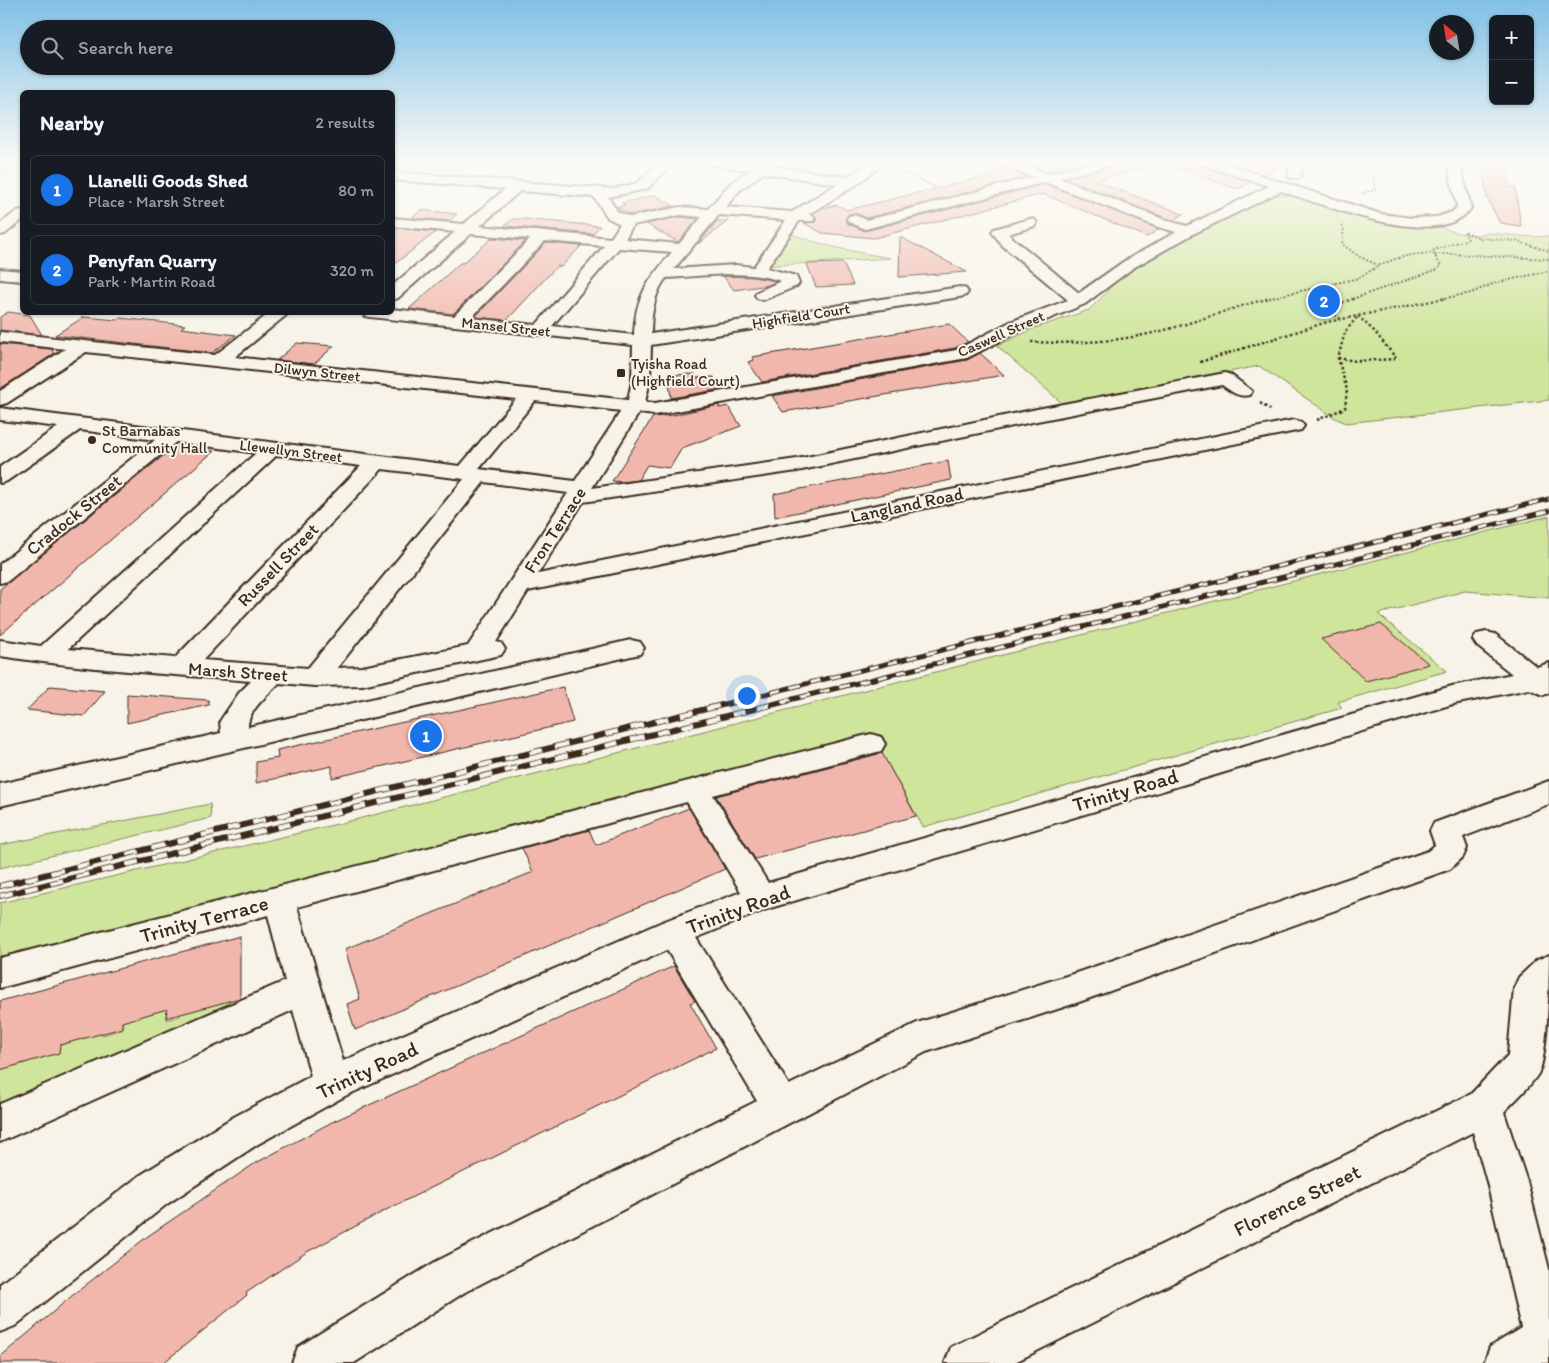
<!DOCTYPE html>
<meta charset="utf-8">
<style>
:root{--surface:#171b24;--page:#20242c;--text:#f1f3f6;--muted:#9ea1a6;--line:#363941;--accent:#1a73e8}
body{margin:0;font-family:Itim,sans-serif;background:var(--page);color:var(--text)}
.controls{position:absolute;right:15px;top:15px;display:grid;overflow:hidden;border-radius:8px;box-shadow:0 1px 4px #0004}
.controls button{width:45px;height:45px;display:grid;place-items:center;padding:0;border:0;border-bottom:1px solid var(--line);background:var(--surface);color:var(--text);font:25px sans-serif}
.compass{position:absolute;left:1429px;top:15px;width:45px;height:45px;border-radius:50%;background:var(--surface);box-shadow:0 1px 4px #0004;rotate:330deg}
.you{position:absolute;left:746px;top:695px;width:18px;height:18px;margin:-12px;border:4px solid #fff;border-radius:50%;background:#1a73e8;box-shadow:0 0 0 8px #1a73e833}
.badge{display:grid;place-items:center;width:32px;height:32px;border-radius:50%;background:var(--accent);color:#fff;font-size:16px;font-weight:700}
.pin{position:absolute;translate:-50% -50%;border:2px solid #fff;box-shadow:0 1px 5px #0006}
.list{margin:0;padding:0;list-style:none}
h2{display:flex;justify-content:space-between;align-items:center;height:65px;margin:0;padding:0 20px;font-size:21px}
h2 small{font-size:16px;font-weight:400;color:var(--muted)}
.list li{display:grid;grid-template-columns:32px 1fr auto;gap:15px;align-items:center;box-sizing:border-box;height:70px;margin:0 10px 10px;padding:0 10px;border:1px solid var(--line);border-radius:8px}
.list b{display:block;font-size:19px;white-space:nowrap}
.list p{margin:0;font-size:16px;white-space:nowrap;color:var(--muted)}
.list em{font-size:16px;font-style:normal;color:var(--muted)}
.icon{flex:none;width:28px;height:28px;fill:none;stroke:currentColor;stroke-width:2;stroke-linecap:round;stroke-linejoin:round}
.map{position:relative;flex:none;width:1549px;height:1363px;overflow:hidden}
.search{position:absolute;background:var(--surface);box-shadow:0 1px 4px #0004;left:20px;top:20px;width:375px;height:55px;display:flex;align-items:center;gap:12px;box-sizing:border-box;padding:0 18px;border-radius:28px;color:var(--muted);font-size:19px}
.panel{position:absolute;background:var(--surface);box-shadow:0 1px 4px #0004;left:20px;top:90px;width:375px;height:225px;border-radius:8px}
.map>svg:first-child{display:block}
.green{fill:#cee59b;stroke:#84885c}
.building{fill:#f1b7ac;stroke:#3b2a1e}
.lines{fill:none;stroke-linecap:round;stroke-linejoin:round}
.minor-casing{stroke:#3b2a1e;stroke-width:4}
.path-far1{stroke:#3b2a1e;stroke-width:2;stroke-dasharray:2 2;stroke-linecap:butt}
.path{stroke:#3b2a1e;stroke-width:2.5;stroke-dasharray:2.5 2.5;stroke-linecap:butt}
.minor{fill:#f7f3e8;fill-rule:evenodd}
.rail-far1-casing{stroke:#3b2a1e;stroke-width:5}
.rail-casing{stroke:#3b2a1e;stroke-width:6}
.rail-far1{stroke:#f7f3e8;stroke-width:3;stroke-dasharray:10;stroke-linecap:butt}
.rail{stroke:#f7f3e8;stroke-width:4.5;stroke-dasharray:13;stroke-linecap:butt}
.poi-dot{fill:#3b2a1e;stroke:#f7f3e8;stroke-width:2}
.labels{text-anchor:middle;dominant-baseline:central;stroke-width:4;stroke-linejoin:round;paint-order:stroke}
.far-street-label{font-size:15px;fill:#3b2a1e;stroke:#f7f3e8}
.far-poi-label{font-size:15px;fill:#3b2a1e;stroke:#f7f3e8;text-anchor:start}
.street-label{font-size:18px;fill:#3b2a1e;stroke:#f7f3e8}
.near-street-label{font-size:21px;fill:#3b2a1e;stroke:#f7f3e8}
</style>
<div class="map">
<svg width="1549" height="1363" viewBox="0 0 1549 1363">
<rect width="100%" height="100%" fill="#f7f3e8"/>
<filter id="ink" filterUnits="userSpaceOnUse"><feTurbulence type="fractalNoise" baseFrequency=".02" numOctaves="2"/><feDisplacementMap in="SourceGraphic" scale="10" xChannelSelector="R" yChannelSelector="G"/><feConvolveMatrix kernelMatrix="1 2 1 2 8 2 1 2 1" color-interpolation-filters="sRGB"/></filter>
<g filter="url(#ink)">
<!-- green -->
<g class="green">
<polygon points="0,161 22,161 22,166 0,179"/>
<polygon points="392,161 471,161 476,167 455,170 393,168"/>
<polygon points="1275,195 1300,196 1365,217 1433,225 1458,233 1477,235 1487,233 1534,237 1549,236 1549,400 1346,423 1335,418 1259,366 1064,405 997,346 1035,328 1089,310 1108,291 1108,285 1126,272 1210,225 1216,225 1255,205 1253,203"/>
<path d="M789,233C823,246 854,252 891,258L764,266Z"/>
<polygon points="1549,516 1549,598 1465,591 1378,614 1447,671 1338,702 1342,708 923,827 873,738 0,957 0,903 346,822"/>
<polygon points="210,804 211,818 0,868 0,845"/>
<polygon points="182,977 240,998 240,1008 0,1111 0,1029 10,1067 26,1063 65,1010 106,999 103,1035 122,1029 125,993 168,982 166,1020 180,1016"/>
</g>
<!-- building -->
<g class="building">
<polygon points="967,161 996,161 999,166 1027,177 867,218 855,213 849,214 845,220 848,224 865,231 1045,184 1159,229 1147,237 1043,194 874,238 822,233 804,223 815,222 817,218 812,214 822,208 837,205 847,210 996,174"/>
<polygon points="1020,161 1090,161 1047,172"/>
<polygon points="1119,161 1142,161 1143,168 1095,181 1183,214 1173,220 1166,218 1065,178 1115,166"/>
<polygon points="1166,161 1196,161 1199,166 1251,182 1238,189 1165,164"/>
<polygon points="1222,161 1289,161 1265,175"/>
<polygon points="1482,161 1505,161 1509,187 1515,187 1521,226 1500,223 1487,198"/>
<polygon points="655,195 674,206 630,215 617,207 626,205 622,203"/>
<polygon points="421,210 457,214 449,221 412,218"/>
<polygon points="680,217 698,219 678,242 646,224"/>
<polygon points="513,219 524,219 600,226 592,234 504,226"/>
<polygon points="717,221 728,221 698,244"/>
<polygon points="398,228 436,232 392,266 392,233"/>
<polygon points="900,237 967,272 899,277"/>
<polygon points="492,238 526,241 453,314 409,309 460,263 463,263"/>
<polygon points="546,243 581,246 561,267 557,266 507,320 475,317"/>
<polygon points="843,263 853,285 816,287 807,264"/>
<polygon points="723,276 753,277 776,281 769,285 734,290"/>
<polygon points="8,312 30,315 42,335 0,330 0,317"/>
<polygon points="84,317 117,320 120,318 185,325 181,328 236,335 212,353 55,335"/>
<polygon points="949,324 968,342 955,348 762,382 748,362 754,360 752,357"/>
<polygon points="297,343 334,346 314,364 277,360"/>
<polygon points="0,344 52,349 54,354 0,389"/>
<polygon points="980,353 1004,375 783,412 772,396 967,360"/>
<polygon points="695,374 695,378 714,377 716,390 671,398 668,375"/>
<polygon points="719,405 719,408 728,406 741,426 682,448 670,468 647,465 638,480 622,482 612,481 653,417 673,415"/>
<polygon points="174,447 214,451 0,635 0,589"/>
<polygon points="948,461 951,480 775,517 774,494"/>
<polygon points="1381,624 1429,664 1366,681 1321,639"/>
<polygon points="50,686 105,691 84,716 27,710"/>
<polygon points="563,687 573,722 332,778 332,766 256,783 256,762 278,758 277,750"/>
<polygon points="127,694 208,700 209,705 127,723"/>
<polygon points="882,753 916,816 755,859 716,796"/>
<polygon points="689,808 725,869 355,1030 347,1004 360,999 345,949 533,872 522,848 589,830 596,845"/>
<polygon points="240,936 240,998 166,1018 167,1009 122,1022 122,1028 60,1045 59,1053 0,1070 0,1001"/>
<polygon points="674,966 695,1001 690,1003 716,1048 386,1210 307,1252 246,1293 247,1295 163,1363 0,1363 0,1357 73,1295 148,1236 254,1164 332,1122"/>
</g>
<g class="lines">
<defs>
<g id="minor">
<path d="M662,161H675L647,189L608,197L618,212L630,217L680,207L708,209L729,185L749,170L712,165L706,161H736L758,164L762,161H776L771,166L847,177L873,161H887L856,185L809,214L815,218L813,221H799L767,268L796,276L799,283L797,286L763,300L757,298L755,295L757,292L781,281C746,269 703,276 666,278C654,293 651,316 651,334L960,287L966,289L968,292L966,295L960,297L651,345L650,381L645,402L655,403L956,350L1010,322L1068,300L1003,246L992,232L994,229L1030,219L1035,220L1037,223L1035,226L1008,234L1079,293L1123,262L1176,232L1155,226L1045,182L865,229L849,222L847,219L849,216L854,215L867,220L1033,177L1000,164L998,161H1015L1047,174L1097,161H1117L1115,164L1059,178L1165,220L1187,226L1269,186L1200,164L1198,161H1216L1381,214L1412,218L1437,217L1452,212L1457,207L1447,161H1459L1471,208C1439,253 1323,204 1281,191L1193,234L1133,268L1085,304L1022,330L967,358L655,415L639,413L592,488L797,459L1037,409L1225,373L1231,375L1252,391L1250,395C1238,398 1231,391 1222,385L1037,421L797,471L583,502L538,574L1294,420L1301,422L1304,426L1301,430L528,591L496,642L501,643L505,649L501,655L362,685L315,686L279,683C269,694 247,711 248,727L631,640L640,642L644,648L640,654L631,656L0,806V784L221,733L220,721L239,693L251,681C167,674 83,669 0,656V640L41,646L256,453L176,442L8,581L0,583V564L155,440L80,430L7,481L0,483V467L58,427L0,420V408L460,466L516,399L86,352L7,403L0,405V391L65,349L0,342V332L215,355L271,312H290L235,357L628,400L632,381L633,345L370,317L364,316L362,312H392V309L454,316L530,239L471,234L398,298L392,300V286L455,232L392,226V218L464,224L505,189L392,180V172L613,189L637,183ZM763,173L837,184L792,212L726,207L739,191ZM520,191L594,197L608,218L620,224L611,238L480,226ZM680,215L702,217L679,244L625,239L633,225ZM719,215L786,220L754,267L735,265L674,269ZM545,241L604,246L536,325L471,318ZM619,248L672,252C648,281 635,296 634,335L552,326ZM535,401L621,411L575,481L479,469ZM277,455L361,466L175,658L68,649ZM382,469L464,479L308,668L203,660ZM484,482L568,493L468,646L362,667L337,668Z"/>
<polygon points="1291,161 1303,161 1300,178 1290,178 1288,175"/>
<polygon points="22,210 22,220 5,234 0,235 0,224 17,211"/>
<polygon points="0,269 22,271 22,281 0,279"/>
<path d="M1486,632L1495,634L1537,667L1549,663V693L1543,695L1529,689L1453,704L767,909L696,938L789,1085L917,1023L1079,972L1428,851L1435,845L1430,831L1434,823L1549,781V804L1463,837L1467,848L1463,857L1450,869L1079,1002L926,1052L465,1292L354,1363H292L298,1347L435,1262L757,1101L667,950L345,1096L258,1144L167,1204L15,1326L0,1332V1284L139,1176L232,1118L311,1076L293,1010L0,1142V1104L285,981L268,915L0,988V958L871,734L881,737L885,744L881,751L713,795L768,883L1452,686L1512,674L1477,646L1473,640L1477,634ZM687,802L741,892L662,922L343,1061L297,907Z"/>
<path d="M1549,955C1549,978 1548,1058 1538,1074C1529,1088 1515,1100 1504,1112L1527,1182L1549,1269V1363H1484L1490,1347L1521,1328L1487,1182L1473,1132L1013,1363H945L951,1347L1471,1094L1508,1055L1514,988L1519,977L1537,960Z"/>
</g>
</defs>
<!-- minor casing -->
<use href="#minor" class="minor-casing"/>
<!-- path-far1 -->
<g class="path-far1">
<polyline points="551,161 557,165 553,170"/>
<polyline points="1548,161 1549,164"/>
<polyline points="514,166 548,161"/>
<polyline points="897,169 937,188"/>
<polyline points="1363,193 1375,190 1372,168"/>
<polyline points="1342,226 1344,228 1342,244 1360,257 1378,265"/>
<polyline points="1465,232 1480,238 1516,241 1549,251"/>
<polyline points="1435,256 1439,254 1452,254 1549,259"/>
<polyline points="1265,299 1359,278 1378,266 1395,259 1410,255 1433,253"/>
<polyline points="1352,299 1436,270 1441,266 1433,253 1434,250 1468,239 1464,232"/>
<polyline points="1441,299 1471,293 1495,283 1549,271"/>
</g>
<!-- path -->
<g class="path">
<polyline points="1358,316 1374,331 1396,358"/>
<polyline points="1341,319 1330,312 1332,306 1356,298"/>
<path d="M1031,342C1073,344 1116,342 1157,332C1195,323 1232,307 1271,298"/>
<polyline points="1338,358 1356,361 1396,359"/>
<polyline points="1200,362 1327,322 1447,298"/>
<polyline points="1260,403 1272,411"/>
<polyline points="1317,420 1345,408 1347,390 1338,358 1345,332 1358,316"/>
</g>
<!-- minor -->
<use href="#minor" class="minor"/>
<defs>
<g id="rail-far1">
<polyline points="733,702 1549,499"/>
<polyline points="781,702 1549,511"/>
</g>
<g id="rail">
<polyline points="0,886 738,701"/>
<polyline points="0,896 787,701"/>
</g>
</defs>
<!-- rail-far1 casing -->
<use href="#rail-far1" class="rail-far1-casing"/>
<!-- rail casing -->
<use href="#rail" class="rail-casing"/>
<!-- rail-far1 -->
<use href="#rail-far1" class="rail-far1"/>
<!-- rail -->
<use href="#rail" class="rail"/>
</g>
</g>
<!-- sky -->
<linearGradient id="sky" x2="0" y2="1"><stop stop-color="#80c0e5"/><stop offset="0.46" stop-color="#fbfaf5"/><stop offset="1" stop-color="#fbfaf5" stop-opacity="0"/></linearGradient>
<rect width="1549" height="352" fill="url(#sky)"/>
<!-- markers -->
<g class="poi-dot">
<rect x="616" y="368" width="10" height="10" rx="2.5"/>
<circle cx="92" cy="440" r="5"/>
</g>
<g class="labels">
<!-- far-street labels -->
<g class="far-street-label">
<text transform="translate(801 316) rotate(-9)">Highfield Court</text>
<text transform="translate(506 327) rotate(6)">Mansel Street</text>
<text transform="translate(1001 334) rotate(-24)">Caswell Street</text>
<text transform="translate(317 372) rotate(6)">Dilwyn Street</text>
<text transform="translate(291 451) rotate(7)">Llewellyn Street</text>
</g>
<!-- far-poi labels -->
<g class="far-poi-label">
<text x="631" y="364">Tyisha Road<tspan x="631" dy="17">(Highfield Court)</tspan></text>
<text x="102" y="431">St Barnabas<tspan x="102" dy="17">Community Hall</tspan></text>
</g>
<!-- street labels -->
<g class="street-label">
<text transform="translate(907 505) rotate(-12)">Langland Road</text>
<text transform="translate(74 515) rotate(-39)">Cradock Street</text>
<text transform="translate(555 530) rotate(-57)">Fron Terrace</text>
<text transform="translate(278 565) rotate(-46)">Russell Street</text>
<text transform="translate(238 672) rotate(4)">Marsh Street</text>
</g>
<!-- near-street labels -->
<g class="near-street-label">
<text transform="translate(1125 790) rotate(-16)">Trinity Road</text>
<text transform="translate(738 909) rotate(-20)">Trinity Road</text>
<text transform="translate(204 919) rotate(-15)">Trinity Terrace</text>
<text transform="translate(367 1070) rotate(-25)">Trinity Road</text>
<text transform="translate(1297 1200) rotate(-26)">Florence Street</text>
</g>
</g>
</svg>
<div class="controls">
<button>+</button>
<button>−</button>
</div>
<svg class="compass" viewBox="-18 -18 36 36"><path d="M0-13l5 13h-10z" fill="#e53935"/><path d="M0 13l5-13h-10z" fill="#9ea1a6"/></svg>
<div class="you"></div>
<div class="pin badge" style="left:426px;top:736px">1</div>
<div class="pin badge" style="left:1324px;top:301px">2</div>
<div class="search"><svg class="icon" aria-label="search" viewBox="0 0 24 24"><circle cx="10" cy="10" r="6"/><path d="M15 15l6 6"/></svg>Search here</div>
<section class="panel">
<h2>Nearby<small>2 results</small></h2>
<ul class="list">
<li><span class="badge">1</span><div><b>Llanelli Goods Shed</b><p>Place · Marsh Street</p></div><em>80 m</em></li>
<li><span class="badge">2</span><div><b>Penyfan Quarry</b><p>Park · Martin Road</p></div><em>320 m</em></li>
</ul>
</section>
</div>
